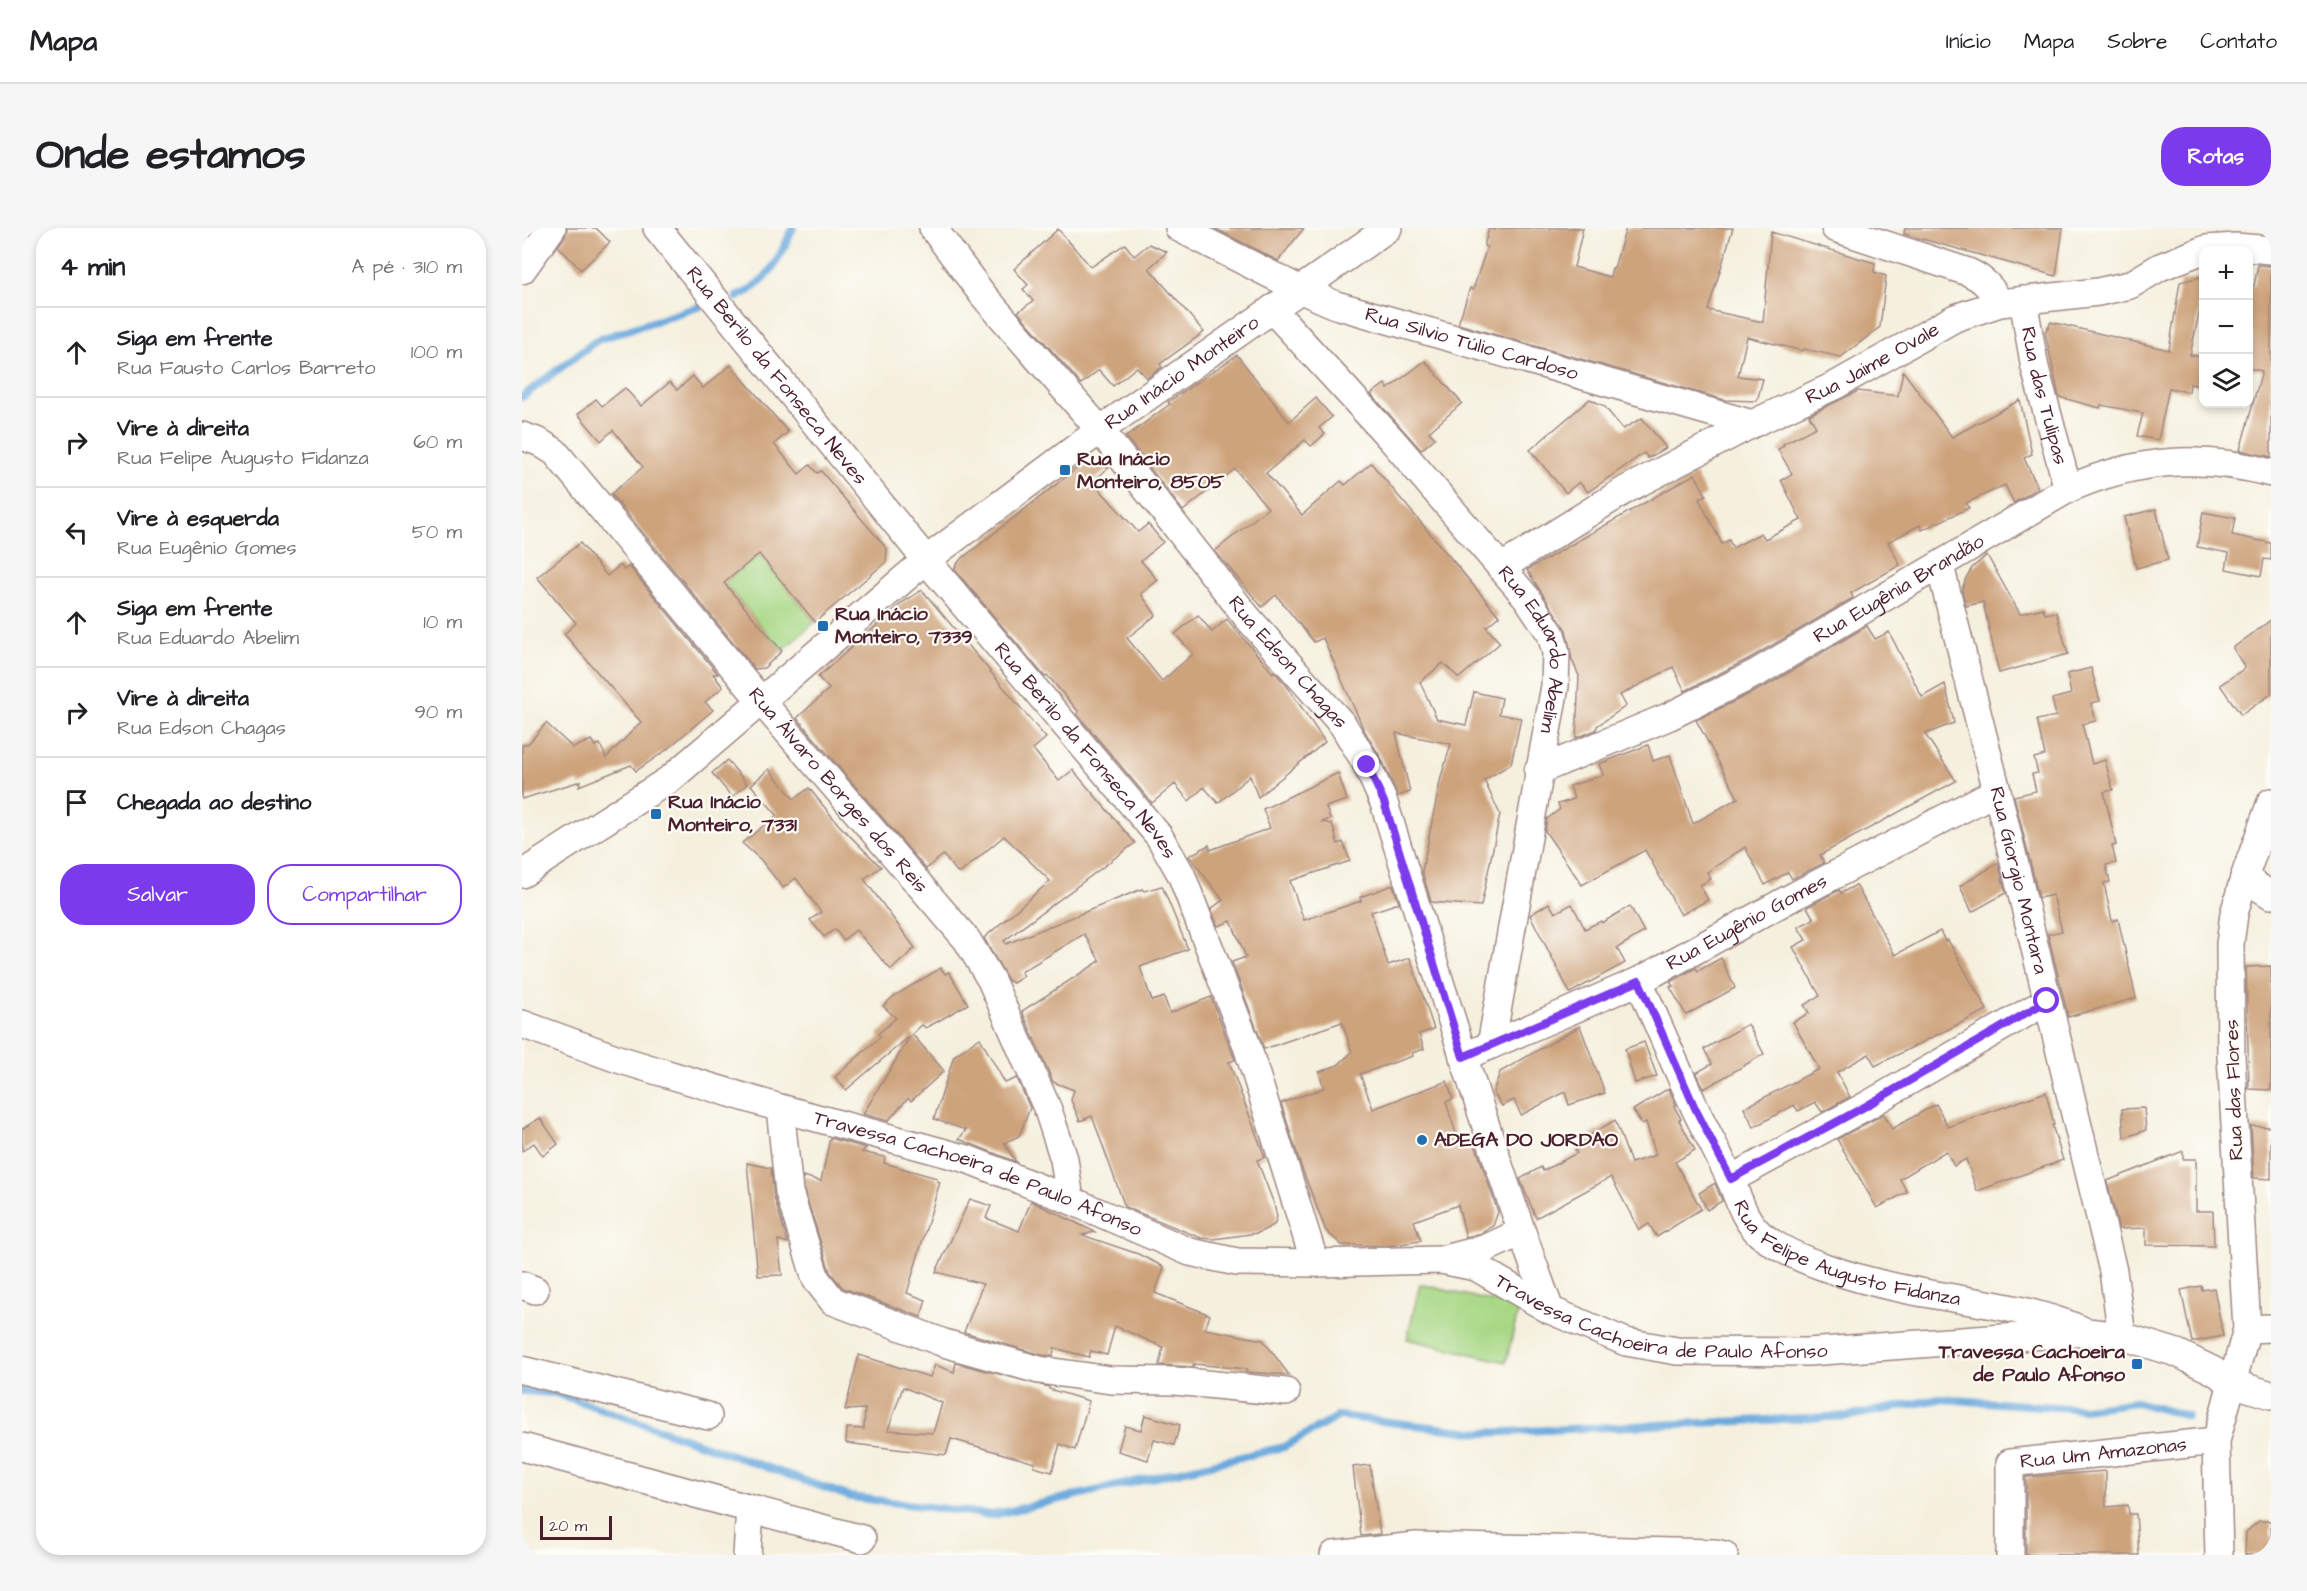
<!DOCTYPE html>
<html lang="pt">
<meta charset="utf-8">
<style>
:root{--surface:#fff;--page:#f6f6f6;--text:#202124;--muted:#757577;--line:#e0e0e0;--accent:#7c3aed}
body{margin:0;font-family:"Architects Daughter",sans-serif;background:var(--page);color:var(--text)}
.controls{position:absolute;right:18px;top:18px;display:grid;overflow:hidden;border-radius:12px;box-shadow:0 3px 9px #0003}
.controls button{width:54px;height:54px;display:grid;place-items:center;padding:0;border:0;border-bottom:2px solid var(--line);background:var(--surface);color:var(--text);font:30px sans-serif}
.scale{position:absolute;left:18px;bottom:15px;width:72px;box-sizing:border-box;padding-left:6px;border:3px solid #4a1f2b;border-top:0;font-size:16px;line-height:21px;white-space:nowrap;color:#4a1f2b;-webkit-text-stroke:4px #fdfcf7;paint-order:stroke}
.stop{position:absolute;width:18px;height:18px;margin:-14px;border:4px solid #7c3aed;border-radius:50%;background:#fff}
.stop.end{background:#7c3aed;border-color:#fff;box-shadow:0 2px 6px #0008}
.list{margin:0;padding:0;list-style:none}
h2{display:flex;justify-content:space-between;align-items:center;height:78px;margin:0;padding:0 24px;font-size:26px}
h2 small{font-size:20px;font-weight:400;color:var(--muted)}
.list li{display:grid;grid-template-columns:39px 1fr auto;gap:18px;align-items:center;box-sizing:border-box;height:90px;padding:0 24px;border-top:2px solid var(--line)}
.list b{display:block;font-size:22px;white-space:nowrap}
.list p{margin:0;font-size:20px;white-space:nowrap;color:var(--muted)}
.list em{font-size:20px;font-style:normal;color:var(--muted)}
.actions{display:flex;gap:12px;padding:18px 24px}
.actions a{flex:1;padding:14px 0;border:2px solid var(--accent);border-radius:24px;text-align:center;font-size:21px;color:var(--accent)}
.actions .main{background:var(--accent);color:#fff}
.icon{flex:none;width:33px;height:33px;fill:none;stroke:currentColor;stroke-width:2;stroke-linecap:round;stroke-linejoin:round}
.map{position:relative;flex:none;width:1749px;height:1327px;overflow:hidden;border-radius:24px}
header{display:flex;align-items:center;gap:36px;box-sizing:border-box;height:84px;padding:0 30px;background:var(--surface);border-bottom:2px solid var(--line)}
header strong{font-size:28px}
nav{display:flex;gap:33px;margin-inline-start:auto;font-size:21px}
.intro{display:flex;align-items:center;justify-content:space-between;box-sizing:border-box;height:144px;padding:0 36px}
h1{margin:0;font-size:42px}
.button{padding:15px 27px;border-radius:24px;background:var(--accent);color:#fff;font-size:21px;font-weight:700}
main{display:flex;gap:36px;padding:0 36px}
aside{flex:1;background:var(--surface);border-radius:24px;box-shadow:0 3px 9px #0003}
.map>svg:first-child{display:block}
.garden{fill:#a8d886;stroke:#797c58;stroke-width:1.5}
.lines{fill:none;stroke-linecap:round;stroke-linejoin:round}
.stream{stroke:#6aa9dd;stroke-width:8}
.building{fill:#cda37c;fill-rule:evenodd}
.minor-casing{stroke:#a08884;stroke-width:30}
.minor{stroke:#fff;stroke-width:27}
.route{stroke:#7c3aed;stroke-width:8}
.poi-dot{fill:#1f6fb2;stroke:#fdfcf7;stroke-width:2}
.labels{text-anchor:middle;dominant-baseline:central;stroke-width:4.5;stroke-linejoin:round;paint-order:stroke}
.street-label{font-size:20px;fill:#4a1f2b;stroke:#fdfcf7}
.poi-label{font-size:20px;font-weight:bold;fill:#4a1f2b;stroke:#fdfcf7;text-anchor:start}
</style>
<header>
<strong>Mapa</strong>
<nav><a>Início</a><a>Mapa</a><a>Sobre</a><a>Contato</a></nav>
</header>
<div class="intro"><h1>Onde estamos</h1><a class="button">Rotas</a></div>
<main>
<aside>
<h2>4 min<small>A pé · 310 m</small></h2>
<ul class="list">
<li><svg class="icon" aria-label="ahead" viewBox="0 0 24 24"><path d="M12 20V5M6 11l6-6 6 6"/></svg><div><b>Siga em frente</b><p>Rua Fausto Carlos Barreto</p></div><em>100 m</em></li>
<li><svg class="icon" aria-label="right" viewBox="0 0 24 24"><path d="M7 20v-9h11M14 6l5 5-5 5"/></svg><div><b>Vire à direita</b><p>Rua Felipe Augusto Fidanza</p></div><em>60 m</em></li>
<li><svg class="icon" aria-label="left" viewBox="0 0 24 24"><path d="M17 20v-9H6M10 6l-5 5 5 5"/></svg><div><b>Vire à esquerda</b><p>Rua Eugênio Gomes</p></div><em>50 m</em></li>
<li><svg class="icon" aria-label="ahead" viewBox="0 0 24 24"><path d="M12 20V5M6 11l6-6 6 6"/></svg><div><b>Siga em frente</b><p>Rua Eduardo Abelim</p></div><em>10 m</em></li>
<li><svg class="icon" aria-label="right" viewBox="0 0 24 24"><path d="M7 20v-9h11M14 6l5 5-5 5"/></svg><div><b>Vire à direita</b><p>Rua Edson Chagas</p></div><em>90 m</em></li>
<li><svg class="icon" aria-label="arrive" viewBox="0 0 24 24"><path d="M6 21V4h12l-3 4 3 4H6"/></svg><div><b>Chegada ao destino</b></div></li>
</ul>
<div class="actions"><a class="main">Salvar</a><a>Compartilhar</a></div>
</aside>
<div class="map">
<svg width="1749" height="1327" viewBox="0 0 1749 1327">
<rect width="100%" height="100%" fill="#fdfcf7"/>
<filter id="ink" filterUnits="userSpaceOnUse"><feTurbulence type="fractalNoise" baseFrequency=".0167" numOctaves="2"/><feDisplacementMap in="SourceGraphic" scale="12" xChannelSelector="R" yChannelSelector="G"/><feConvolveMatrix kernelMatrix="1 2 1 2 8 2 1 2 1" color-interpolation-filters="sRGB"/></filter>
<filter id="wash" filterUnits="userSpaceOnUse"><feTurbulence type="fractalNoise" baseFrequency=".008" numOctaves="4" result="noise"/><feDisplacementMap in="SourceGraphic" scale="24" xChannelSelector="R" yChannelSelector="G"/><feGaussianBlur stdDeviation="1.35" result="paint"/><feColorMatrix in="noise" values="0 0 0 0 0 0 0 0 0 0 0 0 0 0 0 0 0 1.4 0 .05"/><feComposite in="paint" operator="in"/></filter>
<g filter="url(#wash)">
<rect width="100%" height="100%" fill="#f5f0de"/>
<!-- garden -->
<g class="garden">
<polygon points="237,326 293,394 260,423 202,355"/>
<polygon points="898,1056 997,1080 984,1134 885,1111"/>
</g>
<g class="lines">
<!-- stream -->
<g class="stream">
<path d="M215,69C248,54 257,30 271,0"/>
<polyline points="0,169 75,112 179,78"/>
<polyline points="0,1163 34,1165 329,1269 470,1287 762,1219 817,1188 959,1205 1327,1188 1418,1171 1562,1181 1614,1174 1665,1188"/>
</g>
</g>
<g id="blocks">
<!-- building -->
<g class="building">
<polygon points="45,0 74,0 88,14 59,42 36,18 43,9"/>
<polygon points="692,0 782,0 756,33"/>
<polygon points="967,0 973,2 974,0 1061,0 1052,39 1088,49 1090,40 1092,40 1104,0 1211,0 1186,82 1241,94 1249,4 1353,35 1352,44 1364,48 1358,99 1319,129 1282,121 1281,123 1225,109 1216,148 1241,151 1235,173 1203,172 936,96 948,60 951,62 965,19 962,18"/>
<polygon points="1383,0 1541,0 1534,48 1382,6"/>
<polygon points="536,1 569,39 603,16 612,28 627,16 645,24 627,40 682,104 638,136 640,139 625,150 615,139 591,158 577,142 559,156 496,84 511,73 501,61 506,57 492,41"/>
<polygon points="1736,37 1749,38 1749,229 1718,222 1740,143 1726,140 1726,57 1732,58"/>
<polygon points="1682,48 1682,63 1668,127 1682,129 1682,159 1668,156 1667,164 1647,160 1636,212 1615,208 1621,185 1579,177 1578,180 1537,169 1523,104 1529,94 1647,122 1658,54"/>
<polygon points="715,127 767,194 794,170 810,189 797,200 803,206 789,218 783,212 744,245 780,287 819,253 823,257 849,235 977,388 964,399 978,415 937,450 921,435 898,454 915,491 944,497 952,464 980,470 977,486 999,490 989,536 962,552 978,586 959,678 909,674 900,643 919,549 929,516 874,505 888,564 876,568 859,530 842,502 801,410 792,414 754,367 740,379 693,323 746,280 713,241 661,283 604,209 648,176 646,174"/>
<polygon points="903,133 940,175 907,204 913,210 899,222 849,166 863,156 866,161"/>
<polygon points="209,137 266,204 252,216 277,246 288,237 295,245 299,243 365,321 364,334 293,394 237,326 202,355 260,423 242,440 233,441 89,266 121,239 91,202 79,213 56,186 74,171 80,178 103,160 119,178 148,154 155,162 171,148 181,160"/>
<polygon points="1381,143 1430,209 1498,172 1510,226 1502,230 1516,260 1492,275 1483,257 1444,275 1447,280 1400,302 1398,297 1366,314 1378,337 1329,365 1331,370 1228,430 1163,463 1151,439 1098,467 1104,478 1075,498 1074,502 1054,510 1057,448 1050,432 1044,402 1005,342 1173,246 1184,267 1177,271 1200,316 1207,312 1211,320 1239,305 1243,311 1260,302 1279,292 1259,252 1270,246 1256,221 1262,218 1261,216 1294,199 1287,187 1336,163 1376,168"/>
<polygon points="1068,171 1082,178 1101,201 1120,190 1144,220 1126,230 1122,225 1066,264 1057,254 1044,265 1008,222"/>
<polygon points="559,237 587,239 571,254 616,304 626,296 641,314 619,333 636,352 619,366 634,387 605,410 640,453 671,426 653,406 676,387 690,404 705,391 751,445 752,443 765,458 803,514 736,569 728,548 696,575 682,559 667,573 653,556 630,575 555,486 557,484 525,447 523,449 432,341 438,332"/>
<polygon points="1634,281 1646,332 1614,340 1602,289"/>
<polygon points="1681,284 1713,290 1710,307 1749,315 1749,332 1742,331 1739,348 1704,341 1707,325 1675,319"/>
<polygon points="58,315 85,348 98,337 102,342 107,338 196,446 191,446 201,459 183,474 191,482 143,523 114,543 109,537 57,558 59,553 0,571 0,517 7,515 24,495 51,520 69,512 73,518 78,516 84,530 119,494 42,406 54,395 15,349"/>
<polygon points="1465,327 1498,386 1521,380 1523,386 1534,384 1546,426 1477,445 1461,374 1444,378 1440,362 1444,350 1450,340"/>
<polygon points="400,362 524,510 511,521 537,553 551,542 613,615 482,713 484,716 620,661 622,663 640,658 666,721 618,739 630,773 642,769 648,785 689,769 713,832 707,834 743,929 735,932 752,976 755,989 752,997 736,1005 692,1011 679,1010 603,979 570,888 558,893 549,872 552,862 531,854 500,783 578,733 562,706 499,744 502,748 491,755 486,752 462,710 528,653 482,608 437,646 421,627 404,641 275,490 307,461 296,449 381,374"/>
<polygon points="1749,392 1749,466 1719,487 1698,457 1723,440 1711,420"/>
<polygon points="1345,398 1353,411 1367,404 1400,469 1423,456 1432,495 1403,506 1434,553 1298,627 1302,635 1270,651 1266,644 1243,657 1223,619 1185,644 1189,651 1178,657 1186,672 1159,687 1123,622 1060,657 1023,603 1025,591 1038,581 1036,576 1052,571 1048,558 1081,547 1077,536 1126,517 1131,533 1148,527 1171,596 1216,570 1174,492 1244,458"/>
<polygon points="1569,440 1578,473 1569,475 1574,493 1560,496 1570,536 1583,532 1591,562 1582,564 1594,617 1590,618 1594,635 1584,637 1588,654 1582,655 1590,693 1596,691 1614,770 1546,789 1526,706 1540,703 1531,667 1517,670 1492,568 1514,563 1510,546 1516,545 1512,530 1523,527 1515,492 1534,488 1530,471 1549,466 1545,446"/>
<polygon points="205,532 225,556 210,569 190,545"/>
<polygon points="247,541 272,571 287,560 317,597 359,639 342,651 393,720 369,742 334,702 321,712 313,701 302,709 288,692 299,684 274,650 261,660 239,632 220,615 255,587 229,557"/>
<polygon points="816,545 825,572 804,579 808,591 800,594 810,596 816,616 821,614 828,633 768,653 782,692 839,673 838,669 871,657 877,675 849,684 866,737 888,730 912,801 897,806 902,821 890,825 891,828 838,846 851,881 925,853 931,871 924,874 937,915 951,910 976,984 971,998 960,1005 944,1009 936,977 892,993 899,1013 865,1018 820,1017 804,1003 779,938 759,875 802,860 797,844 816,837 830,824 820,794 742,821 710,734 724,729 709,693 696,698 689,681 701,672 667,628 687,617 688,622 748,600 741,581"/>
<polygon points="1476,635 1484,665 1450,684 1438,658"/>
<polygon points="1334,657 1373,727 1418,703 1423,713 1426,712 1465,782 1353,838 1347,826 1315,844 1328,869 1300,884 1293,874 1276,883 1272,877 1232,899 1222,880 1297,841 1271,794 1287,785 1282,777 1298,768 1271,719 1284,712 1276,699 1292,691 1285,679 1317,662 1319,665"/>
<polygon points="1027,675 1033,685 1050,676 1063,701 1079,693 1080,695 1108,678 1122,704 1095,720 1103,735 1048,765 1008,687"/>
<polygon points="1199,730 1213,760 1164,787 1148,759 1151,758 1148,754 1174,740 1176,743"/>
<polygon points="1749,738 1749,862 1727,861 1724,739"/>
<polygon points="419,740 423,746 427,744 446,776 404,800 400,797 390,806 422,843 389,873 386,870 366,893 341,886 389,807 324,862 313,849 358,809 356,806 374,790 361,778 372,768"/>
<polygon points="1226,796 1242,826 1182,861 1174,845 1190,836 1182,821"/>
<polygon points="1058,798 1083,865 1047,877 1043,864 999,887 992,872 980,878 971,864 978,844"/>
<polygon points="458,810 483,855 495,850 508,880 497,908 482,915 494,934 437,911 444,902 412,891 432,828"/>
<polygon points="1122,814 1135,848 1113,855 1103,821"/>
<polygon points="1147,860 1154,877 1152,878 1159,891 1157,892 1173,922 1153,934 1179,981 1135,1009 1127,996 1117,1002 1089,949 1014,990 998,951 1019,939 1021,943 1055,925 1053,922 1071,912 1068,907 1093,892 1109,935 1134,927 1124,894 1120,896 1111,882"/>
<polygon points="1524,864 1532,897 1530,897 1541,932 1455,963 1444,931 1432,938 1424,923 1378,951 1385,964 1355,980 1315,911 1362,886 1370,901 1414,876 1426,899"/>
<polygon points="1622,880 1624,902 1602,910 1600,881"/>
<polygon points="18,890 36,916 21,928 12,915 0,923 0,901"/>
<polygon points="1729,898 1749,899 1749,951 1732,950"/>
<polygon points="308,910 344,920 340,924 363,929 362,935 415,950 415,953 418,954 385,1065 404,1072 399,1089 321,1060 308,1044 282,961 281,948 299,953"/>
<polygon points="1661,923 1661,931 1674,931 1674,983 1691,983 1692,1018 1624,1017 1624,1000 1597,1001 1585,953"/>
<polygon points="225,935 249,940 252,969 266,1015 256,1012 260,1047 236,1048"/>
<polygon points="1193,955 1200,973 1185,982 1177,965"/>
<polygon points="448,971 469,978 464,990 497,1003 509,973 573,1004 560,1007 616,1026 642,1039 633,1065 688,1087 683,1101 741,1112 767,1147 724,1144 725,1141 672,1136 671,1139 637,1137 641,1119 593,1098 585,1127 569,1123 567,1129 532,1120 531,1128 520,1127 442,1104 461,1056 414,1044"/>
<polygon points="1679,1058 1680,1062 1692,1060 1701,1108 1670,1114 1659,1062"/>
<path d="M337,1127L408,1149L413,1137L432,1144L434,1135L527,1159V1161L567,1173L553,1222L538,1216L530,1244L512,1239L513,1235L429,1211L424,1227L324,1215L325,1200L342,1201L343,1181L323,1182ZM381,1159L420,1175L411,1205L366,1202Z"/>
<polygon points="623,1187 658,1197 652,1217 632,1212 626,1232 596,1223 603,1198 619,1202"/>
<polygon points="848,1237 858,1306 839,1308 831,1239"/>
<polygon points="1584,1243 1584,1279 1606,1277 1607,1286 1614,1286 1617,1327 1504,1327 1504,1249"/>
<polygon points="1737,1293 1749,1293 1749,1327 1723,1327 1724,1304"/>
</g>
</g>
</g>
<g filter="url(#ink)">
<use href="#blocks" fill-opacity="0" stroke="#a08884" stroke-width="1.5"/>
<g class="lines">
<defs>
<g id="minor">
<path id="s1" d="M135,0L404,332L637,608L659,646L724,815L793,1035"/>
<path id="s2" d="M411,0L461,67L578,202L725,389L821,497L845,537L862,575C915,744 966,915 1028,1082"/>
<path id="s3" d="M657,0L777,61L814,77L1230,196"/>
<path d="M1313,0L1446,44C1462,51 1469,60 1478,75"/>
<polyline points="0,42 30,0"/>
<path id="s4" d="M1501,72L1513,140L1546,261"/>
<path id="s5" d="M750,81L870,212L1005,370L1029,406L1034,425L1033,458L969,817L941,829"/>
<path id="s6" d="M0,208L17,214L33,224L240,474L445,712L469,752L526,882L542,931L548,972"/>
<path id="s7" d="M1418,338L1475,563L1591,1043L1600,1108"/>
<path id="s8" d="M980,339L1105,261L1230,196L1314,157L1433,90L1478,75L1576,64L1608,57L1638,39L1684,21L1714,19L1749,22"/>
<path id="s9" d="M1016,543L1148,488L1236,444L1546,261C1614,231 1678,226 1749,245"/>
<path id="s10" d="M0,646L148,551L404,332L578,202L866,0"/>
<polyline points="1722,650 1749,667"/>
<path id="s11" d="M1117,753C1135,795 1153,836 1172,878C1183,902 1197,926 1208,951C1217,970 1221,991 1238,1006C1268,1032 1338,1052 1377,1060C1437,1073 1500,1077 1558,1101"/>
<path id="s12" d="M0,796L96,831L258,880L445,931L548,972L668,1024L715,1034L793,1035L919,1032L954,1039L1028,1082L1104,1114L1155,1123L1286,1124L1565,1104L1600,1108L1655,1125L1692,1143L1710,1155L1749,1167"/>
<path id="s13" d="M969,817L1117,753L1274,667L1475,563"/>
<polyline points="258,880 267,964 294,1051 311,1073 422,1115 517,1142 589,1152 653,1153 764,1164"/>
<polyline points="1209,951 1344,878 1525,773"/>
<polyline points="923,1031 965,1020 999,1004"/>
<polyline points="0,1057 13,1062"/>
<polyline points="1725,1101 1749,1100"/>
<polyline points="0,1142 186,1188"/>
<polyline points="0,1219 340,1311"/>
<polyline points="225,1327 228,1281"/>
<polyline points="812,1327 894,1318 1193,1325 1202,1327"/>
<path id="s14" d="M1488,1327V1235L1694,1213"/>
<polyline points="1697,1327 1694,1213 1725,1101 1709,828 1708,716 1712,686 1722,650 1749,574"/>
</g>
</defs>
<!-- minor casing -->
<use href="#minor" class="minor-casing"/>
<!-- minor -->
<use href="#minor" class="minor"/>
</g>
</g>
<g class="lines" filter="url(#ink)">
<!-- route -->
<polyline class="route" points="845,537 862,574 941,829 1117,753 1173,880 1209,951 1344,878 1525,773"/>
</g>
<!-- markers -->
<g class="poi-dot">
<rect x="537" y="236" width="12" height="12" rx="3"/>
<rect x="295" y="392" width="12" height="12" rx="3"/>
<rect x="128" y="580" width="12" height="12" rx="3"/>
<circle cx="900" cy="912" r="6"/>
<rect x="1609" y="1130" width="12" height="12" rx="3"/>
</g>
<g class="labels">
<!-- street labels -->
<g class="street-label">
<text stroke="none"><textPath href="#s3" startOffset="316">Rua Silvio Túlio Cardoso</textPath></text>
<text stroke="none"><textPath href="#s8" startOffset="423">Rua Jaime Ovale</textPath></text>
<text stroke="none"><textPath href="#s10" startOffset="830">Rua Inácio Monteiro</textPath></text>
<text stroke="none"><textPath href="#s1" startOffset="190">Rua Berilo da Fonseca Neves</textPath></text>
<text stroke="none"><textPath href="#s4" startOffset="98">Rua das Tulipas</textPath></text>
<text stroke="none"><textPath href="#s9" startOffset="405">Rua Eugênia Brandão</textPath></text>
<text stroke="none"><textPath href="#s5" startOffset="438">Rua Eduardo Abelim</textPath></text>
<text stroke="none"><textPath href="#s2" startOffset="561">Rua Edson Chagas</textPath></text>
<text stroke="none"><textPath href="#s1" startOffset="676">Rua Berilo da Fonseca Neves</textPath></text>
<text stroke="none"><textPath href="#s6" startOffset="478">Rua Álvaro Borges dos Reis</textPath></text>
<text stroke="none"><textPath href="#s7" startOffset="324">Rua Giorgio Montara</textPath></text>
<text stroke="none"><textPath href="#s13" startOffset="284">Rua Eugênio Gomes</textPath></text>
<text transform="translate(1712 862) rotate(-92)">Rua das Flores</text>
<text stroke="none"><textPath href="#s12" startOffset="480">Travessa Cachoeira de Paulo Afonso</textPath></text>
<text stroke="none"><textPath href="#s11" startOffset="368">Rua Felipe Augusto Fidanza</textPath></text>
<text stroke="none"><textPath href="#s12" startOffset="1192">Travessa Cachoeira de Paulo Afonso</textPath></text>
<text stroke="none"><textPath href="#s14" startOffset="186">Rua Um Amazonas</textPath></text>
</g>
<!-- poi labels -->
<g class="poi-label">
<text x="555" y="231">Rua Inácio<tspan x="555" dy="23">Monteiro, 8505</tspan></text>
<text x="313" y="386">Rua Inácio<tspan x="313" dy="23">Monteiro, 7339</tspan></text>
<text x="146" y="574">Rua Inácio<tspan x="146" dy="23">Monteiro, 7331</tspan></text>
<text x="912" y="912">ADEGA DO JORDAO</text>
<text x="1603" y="1124" text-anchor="end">Travessa Cachoeira<tspan x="1603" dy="23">de Paulo Afonso</tspan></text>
</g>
</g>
</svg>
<div class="controls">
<button>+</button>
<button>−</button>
<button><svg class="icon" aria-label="layers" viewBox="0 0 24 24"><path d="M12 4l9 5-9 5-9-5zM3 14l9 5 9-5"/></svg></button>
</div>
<div class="scale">20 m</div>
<div class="stop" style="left:1525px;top:773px"></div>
<div class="stop end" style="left:845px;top:537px"></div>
</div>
</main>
